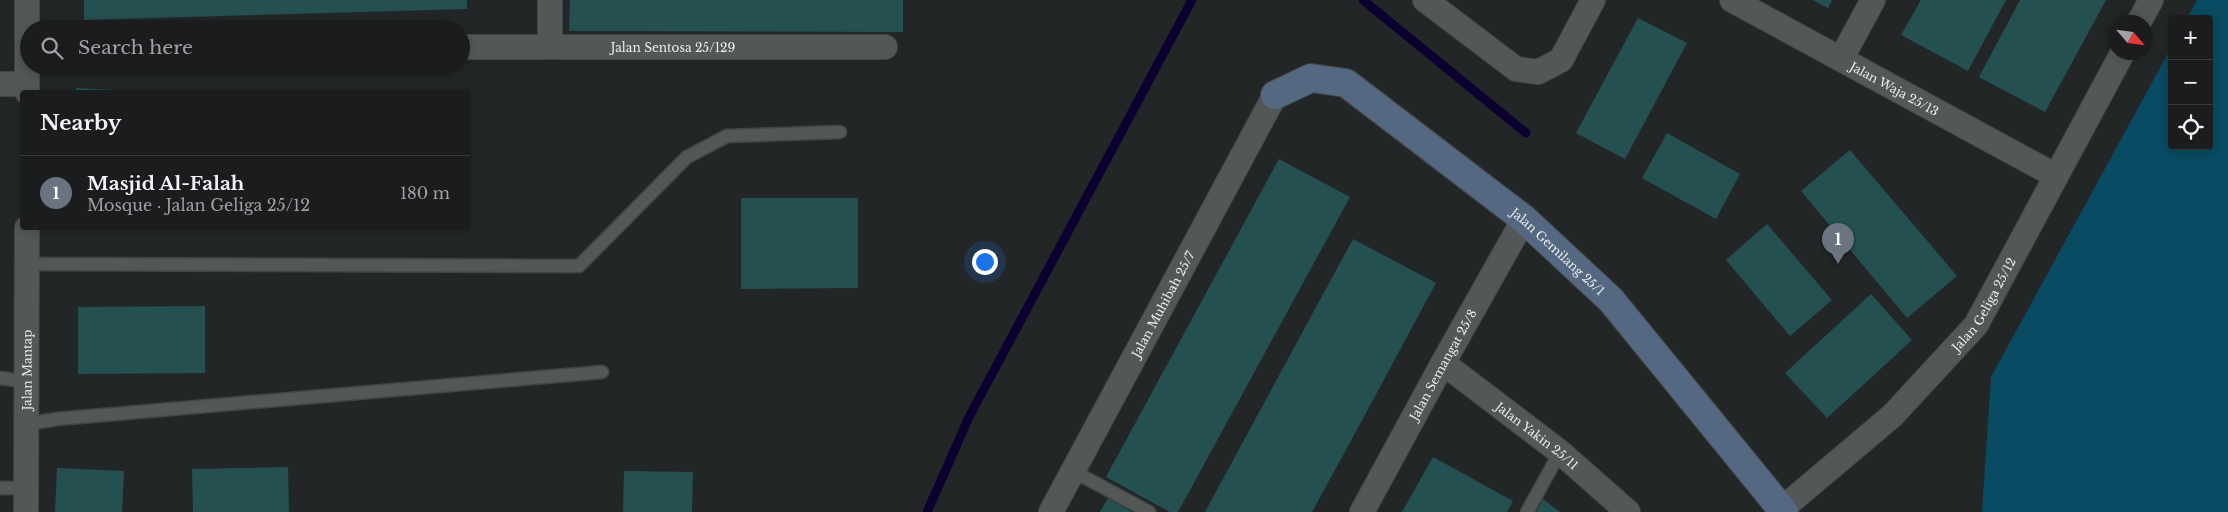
<!DOCTYPE html>
<meta charset="utf-8">
<style>
:root{--surface:#1a1c1d;--page:#232526;--text:#f1f3f6;--muted:#9fa1a4;--line:#383a3b;--accent:#8c9099}
body{margin:0;font-family:"Libre Baskerville",serif;background:var(--page);color:var(--text)}
.controls{position:absolute;right:15px;top:15px;display:grid;overflow:hidden;border-radius:5px;box-shadow:0 2px 8px #0003}
.controls button{width:45px;height:45px;display:grid;place-items:center;padding:0;border:0;border-bottom:1px solid var(--line);background:var(--surface);color:var(--text);font:25px sans-serif}
.compass{position:absolute;left:2108px;top:15px;width:45px;height:45px;border-radius:50%;background:var(--surface);box-shadow:0 2px 8px #0003;rotate:118deg}
.you{position:absolute;left:984px;top:261px;width:18px;height:18px;margin:-12px;border:4px solid #fff;border-radius:50%;background:#1a73e8;box-shadow:0 0 0 8px #1a73e833}
.badge{display:grid;place-items:center;width:32px;height:32px;border-radius:50%;background:var(--accent);color:#fff;font-size:16px;font-weight:700}
.pin{position:absolute;translate:-50% -41px;filter:drop-shadow(0 1px 2px #0008)}
.pin::after{content:'';position:absolute;top:26px;width:18px;height:15px;background:inherit;clip-path:polygon(0 0,100% 0,50% 100%)}
.list{margin:0;padding:0;list-style:none}
h2{display:flex;justify-content:space-between;align-items:center;height:65px;margin:0;padding:0 20px;font-size:21px}
h2 small{font-size:16px;font-weight:400;color:var(--muted)}
.list li{display:grid;grid-template-columns:32px 1fr auto;gap:15px;align-items:center;box-sizing:border-box;height:75px;padding:0 20px;border-top:1px solid var(--line)}
.list b{display:block;font-size:19px;white-space:nowrap}
.list p{margin:0;font-size:16px;white-space:nowrap;color:var(--muted)}
.list em{font-size:16px;font-style:normal;color:var(--muted)}
.icon{flex:none;width:28px;height:28px;fill:none;stroke:currentColor;stroke-width:2;stroke-linecap:round;stroke-linejoin:round}
.map{position:relative;flex:none;width:2228px;height:512px;overflow:hidden}
.search{position:absolute;background:var(--surface);box-shadow:0 2px 8px #0003;left:20px;top:20px;width:450px;height:55px;display:flex;align-items:center;gap:12px;box-sizing:border-box;padding:0 18px;border-radius:28px;color:var(--muted);font-size:19px}
.panel{position:absolute;background:var(--surface);box-shadow:0 2px 8px #0003;left:20px;top:90px;width:450px;height:140px;border-radius:5px}
.map>svg:first-child{display:block}
.green{fill:#084b62}
.lines{fill:none;stroke-linecap:round;stroke-linejoin:round}
.stream{stroke:#0b002f;stroke-width:9}
.building{fill:#255051}
.lane-casing{stroke:#424445;stroke-width:15}
.street-casing{stroke:#424445;stroke-width:26}
.secondary-casing{stroke:#424445;stroke-width:30}
.lane{stroke:#545758;stroke-width:12}
.street{stroke:#545758;stroke-width:24}
.secondary{stroke:#546881;stroke-width:28}
.labels{text-anchor:middle;dominant-baseline:central;stroke-width:4;stroke-linejoin:round;paint-order:stroke}
.street-label{font-size:12px;fill:#ebedee;stroke:#0d0f0f}
</style>
<div class="map">
<svg width="2228" height="512" viewBox="0 0 2228 512">
<rect width="100%" height="100%" fill="#232627"/>
<!-- green -->
<polygon class="green" points="2197,0 2228,0 2228,512 1982,512 1991,377 2172,46 2172,146 2209,146 2209,19 2187,19"/>
<g class="lines">
<!-- stream -->
<g class="stream">
<polyline points="1363,0 1526,133"/>
<polyline points="927,512 969,417 1192,0"/>
</g>
</g>
<!-- building -->
<g class="building">
<polygon points="84,0 467,0 467,9 84,20"/>
<polygon points="570,0 903,0 903,32 569,31"/>
<polygon points="1813,0 1832,0 1828,8"/>
<polygon points="1921,0 2006,0 1968,71 1901,35"/>
<polygon points="2020,0 2106,0 2045,112 1979,77"/>
<polygon points="1638,18 1687,43 1625,159 1576,133"/>
<polygon points="76,88 132,91 132,92 76,92"/>
<polygon points="1667,133 1740,174 1716,219 1642,178"/>
<polygon points="1850,150 1957,276 1907,318 1801,191"/>
<polygon points="1279,159 1350,197 1178,512 1170,512 1106,477"/>
<polygon points="741,198 858,198 858,288 741,289"/>
<polygon points="1767,224 1832,300 1790,336 1726,260"/>
<polygon points="1353,239 1436,283 1366,413 1312,512 1205,512"/>
<polygon points="1871,294 1912,340 1827,418 1785,373"/>
<polygon points="205,306 205,373 78,374 78,307"/>
<polygon points="1433,457 1513,501 1507,512 1402,512"/>
<polygon points="288,467 289,512 193,512 192,469"/>
<polygon points="57,468 124,471 122,512 55,512"/>
<polygon points="624,471 693,472 692,512 623,512"/>
<polygon points="1108,498 1132,512 1100,512"/>
<polygon points="1543,499 1560,512 1536,512"/>
</g>
<g class="lines">
<defs>
<g id="lane">
<polyline points="27,264 579,266 687,157 727,136 840,132"/>
<polyline points="0,378 27,382"/>
<polyline points="27,424 57,419 602,372"/>
<polyline points="1073,471 1149,512"/>
<polyline points="0,488 27,488"/>
<polyline points="1527,512 1560,452"/>
</g>
<g id="street">
<polyline points="1425,0 1516,69 1538,72 1561,60 1593,0"/>
<path id="s1" d="M1732,0L2056,176"/>
<polyline points="2139,22 2151,0"/>
<path id="s2" d="M461,47H885"/>
<polyline points="550,47 550,0"/>
<polyline points="1841,59 1873,0"/>
<polyline points="0,84 27,84"/>
<polyline points="27,92 27,0"/>
<path id="s3" d="M1443,363L1560,452L1628,512"/>
<path id="s4" d="M1783,508L1893,415L1976,325L2123,52"/>
<path id="s5" d="M26,512L27,228"/>
<path id="s6" d="M1051,512L1275,95"/>
<path id="s7" d="M1362,512L1443,363L1524,219"/>
</g>
<g id="secondary">
<path id="s8" d="M1275,95L1311,78L1346,83L1524,219L1611,300L1784,512"/>
</g>
</defs>
<!-- lane casing -->
<use href="#lane" class="lane-casing"/>
<!-- street casing -->
<use href="#street" class="street-casing"/>
<!-- secondary casing -->
<use href="#secondary" class="secondary-casing"/>
<!-- lane -->
<use href="#lane" class="lane"/>
<!-- street -->
<use href="#street" class="street"/>
<!-- secondary -->
<use href="#secondary" class="secondary"/>
</g>
<g class="labels">
<!-- street labels -->
<g class="street-label">
<text stroke="none"><textPath href="#s2" startOffset="212">Jalan Sentosa 25/129</textPath></text>
<text stroke="none"><textPath href="#s1" startOffset="185">Jalan Waja 25/13</textPath></text>
<text stroke="none"><textPath href="#s8" startOffset="346">Jalan Gemilang 25/1</textPath></text>
<text stroke="none"><textPath href="#s4" startOffset="288">Jalan Geliga 25/12</textPath></text>
<text stroke="none"><textPath href="#s6" startOffset="236">Jalan Muhibah 25/7</textPath></text>
<text stroke="none"><textPath href="#s7" startOffset="168">Jalan Semangat 25/8</textPath></text>
<text stroke="none"><textPath href="#s5" startOffset="142">Jalan Mantap</textPath></text>
<text stroke="none"><textPath href="#s3" startOffset="119">Jalan Yakin 25/11</textPath></text>
</g>
</g>
</svg>
<div class="controls">
<button>+</button>
<button>−</button>
<button><svg class="icon" aria-label="locate" viewBox="0 0 24 24"><circle cx="12" cy="12" r="6"/><path d="M12 2v4M12 18v4M2 12h4M18 12h4"/></svg></button>
</div>
<svg class="compass" viewBox="-18 -18 36 36"><path d="M0-13l5 13h-10z" fill="#e53935"/><path d="M0 13l5-13h-10z" fill="#9fa1a4"/></svg>
<div class="you"></div>
<div class="pin badge" style="left:1838px;top:264px;background:#6b7280">1</div>
<div class="search"><svg class="icon" aria-label="search" viewBox="0 0 24 24"><circle cx="10" cy="10" r="6"/><path d="M15 15l6 6"/></svg>Search here</div>
<section class="panel">
<h2>Nearby<small></small></h2>
<ul class="list">
<li><span class="badge" style="background:#6b7280">1</span><div><b>Masjid Al-Falah</b><p>Mosque · Jalan Geliga 25/12</p></div><em>180 m</em></li>
</ul>
</section>
</div>
